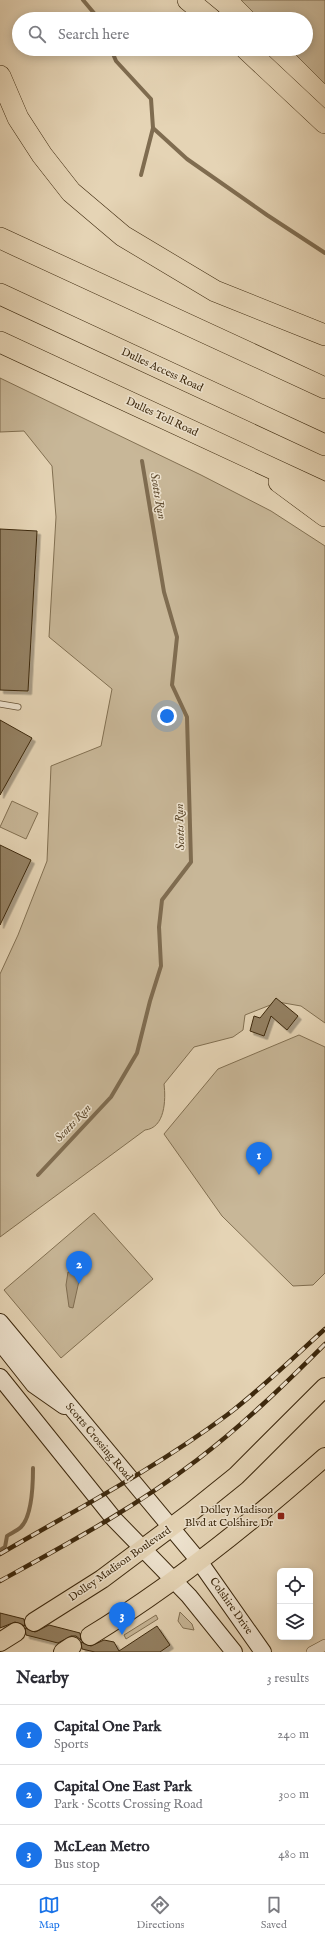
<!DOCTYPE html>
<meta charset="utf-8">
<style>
:root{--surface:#fff;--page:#f2f2f3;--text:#2b2b33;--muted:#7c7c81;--line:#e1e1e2;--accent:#1a73e8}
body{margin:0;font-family:"IM FELL English",serif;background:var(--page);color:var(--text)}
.controls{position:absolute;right:12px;bottom:12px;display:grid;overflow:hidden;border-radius:6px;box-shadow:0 2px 10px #0003}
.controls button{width:36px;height:36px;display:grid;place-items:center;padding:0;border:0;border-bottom:1px solid var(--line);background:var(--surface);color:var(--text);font:20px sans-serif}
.you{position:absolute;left:167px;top:716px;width:14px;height:14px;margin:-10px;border:3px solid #fff;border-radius:50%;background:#1a73e8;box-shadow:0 0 0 6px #1a73e833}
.badge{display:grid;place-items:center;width:26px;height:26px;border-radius:50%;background:var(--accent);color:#fff;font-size:13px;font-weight:700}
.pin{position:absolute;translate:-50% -33px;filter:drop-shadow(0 1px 2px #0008)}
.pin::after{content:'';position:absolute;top:21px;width:14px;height:12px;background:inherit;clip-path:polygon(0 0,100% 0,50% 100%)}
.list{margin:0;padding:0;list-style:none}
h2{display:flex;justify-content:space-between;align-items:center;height:52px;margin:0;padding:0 16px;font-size:17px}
h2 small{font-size:13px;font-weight:400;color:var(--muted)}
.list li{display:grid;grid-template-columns:26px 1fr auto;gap:12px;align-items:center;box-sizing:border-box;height:60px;padding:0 16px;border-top:1px solid var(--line)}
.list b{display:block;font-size:15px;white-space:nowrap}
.list p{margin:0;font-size:13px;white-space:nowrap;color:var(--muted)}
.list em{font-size:13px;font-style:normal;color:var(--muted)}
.icon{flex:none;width:22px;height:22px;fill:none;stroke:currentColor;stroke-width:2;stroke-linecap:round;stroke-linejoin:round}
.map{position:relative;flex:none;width:325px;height:1652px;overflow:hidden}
.search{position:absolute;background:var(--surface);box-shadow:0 2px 10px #0003;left:12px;right:12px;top:12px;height:44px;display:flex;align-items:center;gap:10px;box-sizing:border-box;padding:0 14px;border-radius:22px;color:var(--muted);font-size:15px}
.sheet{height:232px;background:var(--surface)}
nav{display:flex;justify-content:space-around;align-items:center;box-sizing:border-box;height:56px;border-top:1px solid var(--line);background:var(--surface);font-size:11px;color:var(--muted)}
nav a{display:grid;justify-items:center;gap:2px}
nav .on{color:var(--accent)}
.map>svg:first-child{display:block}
.green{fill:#c8b798;stroke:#827052}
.water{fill:#ac9a7c;stroke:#7f6c50}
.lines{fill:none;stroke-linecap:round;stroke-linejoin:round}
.stream{stroke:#7f6c50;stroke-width:4}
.building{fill:#948164;stroke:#3c280d;filter:url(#shadow)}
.lane-casing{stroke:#665337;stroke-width:7}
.street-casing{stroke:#665337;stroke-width:12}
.secondary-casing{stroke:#3c280d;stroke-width:18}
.primary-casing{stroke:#3c280d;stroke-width:20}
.highway-casing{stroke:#3c280d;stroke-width:22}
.lane{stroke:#eee3cf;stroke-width:5.5}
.street{stroke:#eee3cf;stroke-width:11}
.secondary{stroke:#eee3cf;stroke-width:16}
.primary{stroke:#e5d4b5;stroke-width:18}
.highway{stroke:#e5d4b5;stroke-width:21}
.rail-casing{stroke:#3c280d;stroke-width:4.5}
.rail{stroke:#eee3cf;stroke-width:3;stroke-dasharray:9;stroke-linecap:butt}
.poi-dot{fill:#8f2418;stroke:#eee3cf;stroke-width:1.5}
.labels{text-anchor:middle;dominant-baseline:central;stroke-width:3;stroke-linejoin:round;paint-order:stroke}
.street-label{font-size:11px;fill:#3c280d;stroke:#eee3cf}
.poi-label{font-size:11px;fill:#3c280d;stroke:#eee3cf;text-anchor:end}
.water-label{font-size:12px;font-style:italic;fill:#5e4a2e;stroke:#eee3cf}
</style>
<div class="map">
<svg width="325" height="1652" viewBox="0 0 325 1652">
<defs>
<filter id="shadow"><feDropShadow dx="3.5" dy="3.5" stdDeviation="0" flood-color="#0004"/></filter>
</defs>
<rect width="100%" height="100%" fill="#e5d4b5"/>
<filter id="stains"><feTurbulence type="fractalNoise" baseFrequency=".005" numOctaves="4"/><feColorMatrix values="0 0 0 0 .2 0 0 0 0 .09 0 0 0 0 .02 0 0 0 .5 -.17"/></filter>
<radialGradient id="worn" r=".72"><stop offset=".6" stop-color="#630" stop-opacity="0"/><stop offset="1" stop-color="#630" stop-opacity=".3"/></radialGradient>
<!-- green -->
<g class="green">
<polygon points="241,0 325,0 325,84 290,49 306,49 306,19 260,19"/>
<path d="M0,378L201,475L271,511L325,546V1023L301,1006L278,1002L245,1015L243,1030L233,1037L194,1047L164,1084C166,1100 165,1128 145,1130L0,1237V974L18,935L47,861L51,766L101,746L112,689L49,637L56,517L52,466L24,431L0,432Z"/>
<polygon points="12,801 38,813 26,839 0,827"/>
<polygon points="299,1035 325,1047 325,1273 313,1285 293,1286 222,1216 164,1134 218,1069"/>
<polygon points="94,1213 153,1279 61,1358 4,1290"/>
<polygon points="180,1612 192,1624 194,1630 183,1628 178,1621"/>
<polygon points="156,1615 158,1619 126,1639 124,1635"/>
</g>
<!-- water -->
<polygon class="water" points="68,1272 81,1272 73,1308 69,1307 66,1285"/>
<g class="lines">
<!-- stream -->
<g class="stream">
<polyline points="83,0 99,19"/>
<polyline points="111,49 116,61 151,99 153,128 141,175"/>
<polyline points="153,128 187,159 267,215 325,253"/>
<polyline points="38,1175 111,1097 137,1053 150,1001 161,966 159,927 162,900 191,862 187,717 172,685 177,637 164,592 142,461"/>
<path d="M0,1550L5,1547L7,1536C11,1533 17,1531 21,1527C32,1516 33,1483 33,1468"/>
</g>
</g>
<!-- building -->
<g class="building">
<polygon points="0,529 37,531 28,691 0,690"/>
<polygon points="0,720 32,738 0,795"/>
<polygon points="0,845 31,860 0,925"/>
<polygon points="276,998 298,1016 287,1030 271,1016 264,1036 250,1031 254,1016 260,1018"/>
<polygon points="0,1613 24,1619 25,1626 15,1622 0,1628"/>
<polygon points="49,1625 80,1633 81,1640 76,1636 71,1636 58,1643 26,1635 25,1628 35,1632"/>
<polygon points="157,1626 170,1645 160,1652 95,1652 82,1649 81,1642 91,1646 104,1640 114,1642 119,1651"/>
</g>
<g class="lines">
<defs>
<polyline id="lane" points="0,704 18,707"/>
<polyline id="street" points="312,1652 325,1645"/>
<g id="secondary">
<polyline points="0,1322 199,1561 263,1652"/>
<polyline points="0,1342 34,1385 64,1406"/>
<polyline points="0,1377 114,1519 189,1596 234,1652"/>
</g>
<g id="primary">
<polyline points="34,1622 102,1579 190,1513 236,1476 325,1387"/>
<path d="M90,1636C174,1585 252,1522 325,1457"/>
<polyline points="0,1642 16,1632"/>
<polyline points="63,1652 72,1646"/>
</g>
<g id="highway">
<polyline points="188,0 211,19"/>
<polyline points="246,49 325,123"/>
<polyline points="0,76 18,118 42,155 71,192 123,236 215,291 325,335"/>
<polyline points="0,238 325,388"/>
<polyline points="0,294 325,445"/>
<polyline points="0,342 325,493"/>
<polyline points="279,482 325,516"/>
</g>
</defs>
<!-- lane casing -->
<use href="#lane" class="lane-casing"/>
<!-- street casing -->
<use href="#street" class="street-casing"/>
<!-- secondary casing -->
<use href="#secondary" class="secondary-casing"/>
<!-- primary casing -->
<use href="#primary" class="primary-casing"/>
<!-- highway casing -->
<use href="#highway" class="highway-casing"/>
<!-- lane -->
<use href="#lane" class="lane"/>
<!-- street -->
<use href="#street" class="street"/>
<!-- secondary -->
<use href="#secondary" class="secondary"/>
<!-- primary -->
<use href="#primary" class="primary"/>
<!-- highway -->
<use href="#highway" class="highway"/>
<defs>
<g id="rail">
<path d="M0,1554C77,1509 156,1468 227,1415C261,1389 293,1358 325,1329"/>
<path d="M0,1581C67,1544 136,1507 197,1460C243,1425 284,1385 325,1344"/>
</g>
</defs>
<!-- rail casing -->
<use href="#rail" class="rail-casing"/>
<!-- rail -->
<use href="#rail" class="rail"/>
</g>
<!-- markers -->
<rect class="poi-dot" x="277" y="1512" width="8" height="8" rx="2"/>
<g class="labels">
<!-- street labels -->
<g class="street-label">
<text transform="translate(162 370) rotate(25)">Dulles Access Road</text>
<text transform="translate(162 417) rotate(25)">Dulles Toll Road</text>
<text transform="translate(99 1442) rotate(50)">Scotts Crossing Road</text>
<text transform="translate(120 1564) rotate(-35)">Dolley Madison Boulevard</text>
<text transform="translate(231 1606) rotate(55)">Colshire Drive</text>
</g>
<!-- poi labels -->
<g class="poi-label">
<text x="273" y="1510">Dolley Madison<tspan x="273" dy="13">Blvd at Colshire Dr</tspan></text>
</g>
<!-- water labels -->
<g class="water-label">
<text transform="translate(158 496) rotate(80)">Scotts Run</text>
<text transform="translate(180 827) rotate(-92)">Scotts Run</text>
<text transform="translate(73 1123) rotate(-47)">Scotts Run</text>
</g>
</g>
<rect width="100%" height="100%" filter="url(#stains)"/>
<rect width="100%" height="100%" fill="url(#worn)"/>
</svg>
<div class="controls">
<button><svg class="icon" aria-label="locate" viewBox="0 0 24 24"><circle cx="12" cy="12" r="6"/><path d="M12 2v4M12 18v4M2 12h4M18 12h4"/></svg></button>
<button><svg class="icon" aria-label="layers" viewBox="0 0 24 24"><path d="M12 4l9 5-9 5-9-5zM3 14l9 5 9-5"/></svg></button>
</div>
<div class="you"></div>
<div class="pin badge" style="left:259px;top:1175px">1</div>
<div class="pin badge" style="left:79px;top:1284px">2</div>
<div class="pin badge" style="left:122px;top:1635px">3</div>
<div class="search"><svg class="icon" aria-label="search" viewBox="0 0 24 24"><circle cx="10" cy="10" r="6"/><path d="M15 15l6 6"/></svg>Search here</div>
</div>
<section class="sheet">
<h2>Nearby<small>3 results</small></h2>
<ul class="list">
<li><span class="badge">1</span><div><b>Capital One Park</b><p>Sports</p></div><em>240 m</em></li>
<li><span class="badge">2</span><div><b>Capital One East Park</b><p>Park · Scotts Crossing Road</p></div><em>300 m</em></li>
<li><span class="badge">3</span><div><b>McLean Metro</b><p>Bus stop</p></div><em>480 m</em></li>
</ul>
</section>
<nav>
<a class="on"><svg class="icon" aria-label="map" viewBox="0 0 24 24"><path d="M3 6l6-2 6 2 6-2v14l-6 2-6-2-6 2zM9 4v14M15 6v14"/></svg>Map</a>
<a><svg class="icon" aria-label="directions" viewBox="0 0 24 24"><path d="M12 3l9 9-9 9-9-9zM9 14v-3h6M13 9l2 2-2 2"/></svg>Directions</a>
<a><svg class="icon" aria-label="saved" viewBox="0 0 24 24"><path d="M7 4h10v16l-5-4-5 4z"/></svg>Saved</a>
</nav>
